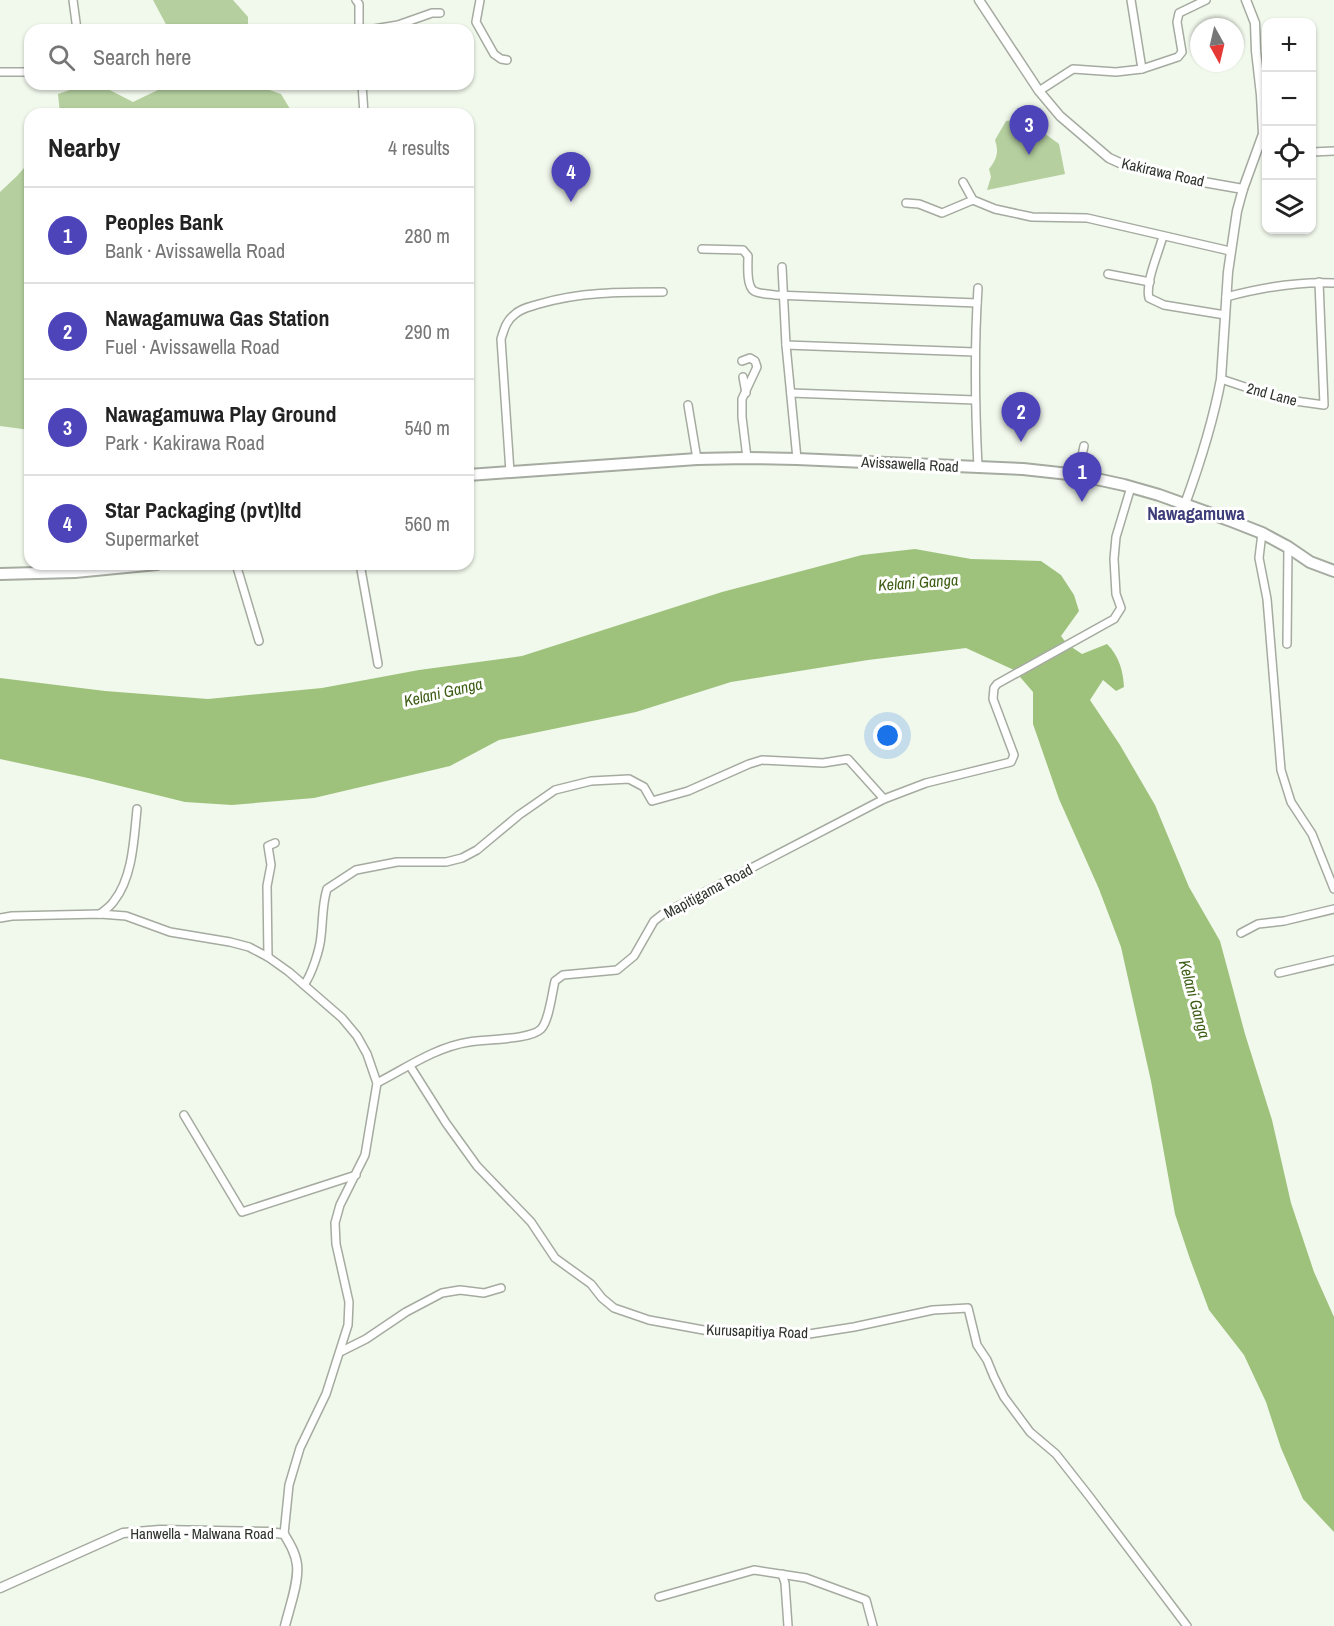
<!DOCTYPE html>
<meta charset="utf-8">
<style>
:root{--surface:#fff;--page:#f2f2f2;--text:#222;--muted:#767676;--line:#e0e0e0;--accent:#4e44ba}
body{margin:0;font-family:"Archivo Narrow",sans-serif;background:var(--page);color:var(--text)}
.controls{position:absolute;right:18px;top:18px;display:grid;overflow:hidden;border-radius:12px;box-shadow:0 2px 4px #0004}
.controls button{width:54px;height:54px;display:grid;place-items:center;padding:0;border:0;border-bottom:2px solid var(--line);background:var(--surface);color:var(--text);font:30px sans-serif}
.compass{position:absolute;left:1190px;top:18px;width:54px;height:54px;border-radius:50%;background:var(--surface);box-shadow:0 2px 4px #0004;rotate:172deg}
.you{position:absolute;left:888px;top:736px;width:21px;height:21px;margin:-15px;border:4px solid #fff;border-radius:50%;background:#1a73e8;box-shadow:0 0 0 9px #1a73e833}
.badge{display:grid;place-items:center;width:39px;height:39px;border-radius:50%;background:var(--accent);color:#fff;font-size:20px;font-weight:700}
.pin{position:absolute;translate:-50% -50px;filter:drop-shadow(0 2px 3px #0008)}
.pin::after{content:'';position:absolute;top:32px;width:21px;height:18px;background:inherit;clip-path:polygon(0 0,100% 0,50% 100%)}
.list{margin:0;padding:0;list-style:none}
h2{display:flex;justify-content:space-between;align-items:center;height:78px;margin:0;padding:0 24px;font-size:26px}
h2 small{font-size:20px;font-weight:400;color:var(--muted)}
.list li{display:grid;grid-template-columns:39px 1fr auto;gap:18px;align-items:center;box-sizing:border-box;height:96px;padding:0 24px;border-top:2px solid var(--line)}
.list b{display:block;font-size:22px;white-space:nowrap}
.list p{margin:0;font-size:20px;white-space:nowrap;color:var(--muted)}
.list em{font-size:20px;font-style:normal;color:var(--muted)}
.icon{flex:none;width:33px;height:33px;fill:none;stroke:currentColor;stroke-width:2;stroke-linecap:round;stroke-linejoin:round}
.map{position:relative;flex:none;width:1334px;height:1626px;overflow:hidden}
.search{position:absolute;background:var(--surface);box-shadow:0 2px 4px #0004;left:24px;top:24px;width:450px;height:66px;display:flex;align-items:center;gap:15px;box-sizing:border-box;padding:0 21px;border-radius:18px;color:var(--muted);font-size:22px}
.panel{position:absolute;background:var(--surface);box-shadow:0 2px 4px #0004;left:24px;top:108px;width:450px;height:462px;border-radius:18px}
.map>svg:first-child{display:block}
.green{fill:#b5cf9f}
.water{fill:#9ec27c}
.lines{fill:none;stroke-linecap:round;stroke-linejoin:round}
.minor-casing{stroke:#a5aba0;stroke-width:10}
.tertiary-casing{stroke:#a5aba0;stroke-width:11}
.primary-casing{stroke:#a5aba0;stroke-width:14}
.minor{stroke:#fff;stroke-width:7}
.tertiary{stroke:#fff;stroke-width:8}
.primary{stroke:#fff;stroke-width:10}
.labels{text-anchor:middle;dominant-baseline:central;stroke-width:6;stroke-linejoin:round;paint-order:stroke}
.street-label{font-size:15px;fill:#2e312c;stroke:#fff}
.water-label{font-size:16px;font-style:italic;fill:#3c5d13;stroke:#fff}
.quarter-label{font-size:18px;font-weight:bold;fill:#3d3d79;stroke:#fff}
</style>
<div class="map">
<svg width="1334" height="1626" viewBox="0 0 1334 1626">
<rect width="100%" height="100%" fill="#f1f8ec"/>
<!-- green -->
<g class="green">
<polygon points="153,0 233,0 248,17 248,30 169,30"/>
<polygon points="87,84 98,84 133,102 162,88 165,84 252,84 281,94 293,114 60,114 58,94"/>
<path d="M1029,118L1044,133L1059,144L1065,174L987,190L991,177L989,169C997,159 999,152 995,140L1006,121Z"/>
<polygon points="30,161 30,430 0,426 0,192 17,176"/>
</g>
<!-- water -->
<path class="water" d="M915,549L971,559L1041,561L1061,575L1074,595L1079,611L1061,636L1067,644L1082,654L1107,644C1119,656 1123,670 1124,687L1116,691L1103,680L1090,700L1120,745L1155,805L1189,887L1220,941L1245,1034L1272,1120L1291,1203L1314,1272L1334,1317V1532L1303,1499L1281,1448L1266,1402L1244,1355L1209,1310L1190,1259L1175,1214L1151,1081L1121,947L1099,889L1059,799L1033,724V692L1014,670L966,648L868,660L731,682L636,712L499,740L450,766L314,798L232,805L185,802L88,778L0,759V678L105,691L208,699L322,688L419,670L522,656L722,592L862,555Z"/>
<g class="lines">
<defs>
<g id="minor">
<polyline points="73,0 77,30"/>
<polyline points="356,0 359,4 359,30"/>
<polyline points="480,0 476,22 494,54 501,59 507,60"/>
<polyline points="1131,0 1142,69"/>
<polyline points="368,30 398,25 432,13 440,13"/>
<polyline points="0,72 28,72 30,71"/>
<polyline points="362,84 364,114"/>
<polyline points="1039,91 1073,69 1116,72 1142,69 1178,57 1182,52 1177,22 1179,13 1206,0"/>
<polyline points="1312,152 1334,151"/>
<polyline points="963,182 973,200 995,209 1032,217 1087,218 1230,251"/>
<polyline points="906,203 919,204 942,213 973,200"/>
<path d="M1163,236C1159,252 1145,282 1149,298L1164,305L1225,315"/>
<path d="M702,249L743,250L748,256C748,264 746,286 754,291C759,294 769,294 775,295L977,303"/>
<polyline points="782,267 786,345 797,459"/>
<polyline points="1108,274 1150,282"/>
<path d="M1226,297C1260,288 1298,281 1334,283"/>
<polyline points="786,345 975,352"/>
<polyline points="742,361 750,358 755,361 757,367 742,399 742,417 747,458"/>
<polyline points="743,377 746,393"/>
<polyline points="1221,379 1281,399 1324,405 1319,282"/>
<polyline points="791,393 975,400"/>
<polyline points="688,405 697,459"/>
<path d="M978,467C975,407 974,348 978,288"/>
<path d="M510,472L501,339C504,330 506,321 514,315C521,308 530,307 539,304C579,292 621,292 663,292"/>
<polyline points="1078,475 1084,446"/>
<polyline points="1262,533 1259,558 1267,599 1281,770 1291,802 1312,834 1334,889"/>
<polyline points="236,564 259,641"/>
<polyline points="360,564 378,664"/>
<polyline points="1287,644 1288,547"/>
<path d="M100,914C105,910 111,906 114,901C133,877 134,838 137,809"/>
<polyline points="0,918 12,916 100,914 126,916 170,932 230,942 249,947 268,957 289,972 342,1018 357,1036 367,1054 377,1083 365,1155 340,1205 335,1223 336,1244 349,1302 348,1325 326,1394 300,1448 289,1485 284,1534"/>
<polyline points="1241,933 1258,924 1284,921 1334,909"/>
<polyline points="268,957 267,886 271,865 268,846 275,843"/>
<polyline points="1279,973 1334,960"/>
<path d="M304,985C312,974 320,949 321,936C323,920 322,905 327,889L356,870L397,862H446L462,858L477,850L519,815L555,790L591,781L629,779L644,787L652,801L688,791L749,764L762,760L823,763L848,759L884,799"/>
<polyline points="410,1066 446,1123 477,1166 531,1222 555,1258 591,1284 602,1298 614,1308 649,1320 709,1331 809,1334 854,1327 933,1310 968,1308 977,1345 987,1360 994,1377 1004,1397 1030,1432 1056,1454 1089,1496 1187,1626"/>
<path d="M377,1083C406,1068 436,1047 469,1042C485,1039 530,1040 541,1029C549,1021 552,993 555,981L563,975L617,970L634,956L654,921L663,914L884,799L926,783L1011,762L1014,755L993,699L994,688L997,684L1114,619L1121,608L1116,594L1114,559L1116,537L1131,487"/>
<polyline points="184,1115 242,1212 356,1175"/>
<polyline points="340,1352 366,1339 406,1312 442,1293 460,1290 484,1293 501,1288"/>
<polyline points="782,1574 785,1583 788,1626"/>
<polyline points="659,1597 754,1570 806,1578 866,1600 873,1626"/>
</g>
<g id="tertiary">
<polyline points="979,0 1039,91 1060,116 1109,158 1120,163 1192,180 1243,189"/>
<path d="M1185,504C1200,463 1213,422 1221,379L1228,272L1237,211L1243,189L1263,134L1261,95L1256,51L1255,23L1246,0"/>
<path d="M0,1588L123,1533L160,1530L268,1532L284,1534C290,1544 296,1554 297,1565C299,1582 289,1609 285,1626"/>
</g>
<g id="primary">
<polyline points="468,475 697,459 747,458 797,459 1023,469 1078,475 1124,485 1159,495 1234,522 1262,533 1288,547 1310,562 1334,571"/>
<polyline points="0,574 75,572 157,564"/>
</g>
</defs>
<!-- minor casing -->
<use href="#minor" class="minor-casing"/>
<!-- tertiary casing -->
<use href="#tertiary" class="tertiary-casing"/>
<!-- primary casing -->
<use href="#primary" class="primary-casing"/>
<!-- minor -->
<use href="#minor" class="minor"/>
<!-- tertiary -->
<use href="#tertiary" class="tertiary"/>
<!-- primary -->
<use href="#primary" class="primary"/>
</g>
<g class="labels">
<!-- street labels -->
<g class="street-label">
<text transform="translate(1163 172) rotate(13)">Kakirawa Road</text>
<text transform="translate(1272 394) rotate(15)">2nd Lane</text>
<text transform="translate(910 464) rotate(3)">Avissawella Road</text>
<text transform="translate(708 891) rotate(-28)">Mapitigama Road</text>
<text transform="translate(757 1331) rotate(2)">Kurusapitiya Road</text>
<text x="202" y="1533">Hanwella - Malwana Road</text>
</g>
<!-- water labels -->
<g class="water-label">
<text transform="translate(918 582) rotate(-4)">Kelani Ganga</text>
<text transform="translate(443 692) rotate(-13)">Kelani Ganga</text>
<text transform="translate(1195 999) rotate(75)">Kelani Ganga</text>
</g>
<!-- quarter labels -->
<g class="quarter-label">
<text x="1196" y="513">Nawagamuwa</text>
</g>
</g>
</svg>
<div class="controls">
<button>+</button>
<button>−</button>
<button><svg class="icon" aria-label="locate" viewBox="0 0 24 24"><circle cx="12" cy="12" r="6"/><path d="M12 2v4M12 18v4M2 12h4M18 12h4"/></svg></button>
<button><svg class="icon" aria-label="layers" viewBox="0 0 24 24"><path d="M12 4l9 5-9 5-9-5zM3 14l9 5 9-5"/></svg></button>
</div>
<svg class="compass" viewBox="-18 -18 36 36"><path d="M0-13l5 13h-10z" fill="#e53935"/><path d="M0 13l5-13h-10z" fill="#767676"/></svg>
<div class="you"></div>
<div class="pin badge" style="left:1082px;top:502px">1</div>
<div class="pin badge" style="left:1021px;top:442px">2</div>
<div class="pin badge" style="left:1029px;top:155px">3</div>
<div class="pin badge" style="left:571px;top:202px">4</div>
<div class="search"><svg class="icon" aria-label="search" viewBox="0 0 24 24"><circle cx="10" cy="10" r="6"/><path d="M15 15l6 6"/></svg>Search here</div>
<section class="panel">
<h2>Nearby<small>4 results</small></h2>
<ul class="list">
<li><span class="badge">1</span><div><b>Peoples Bank</b><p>Bank · Avissawella Road</p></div><em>280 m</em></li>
<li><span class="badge">2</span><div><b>Nawagamuwa Gas Station</b><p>Fuel · Avissawella Road</p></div><em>290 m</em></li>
<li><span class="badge">3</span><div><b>Nawagamuwa Play Ground</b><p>Park · Kakirawa Road</p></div><em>540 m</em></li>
<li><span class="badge">4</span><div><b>Star Packaging (pvt)ltd</b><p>Supermarket</p></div><em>560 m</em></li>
</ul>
</section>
</div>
